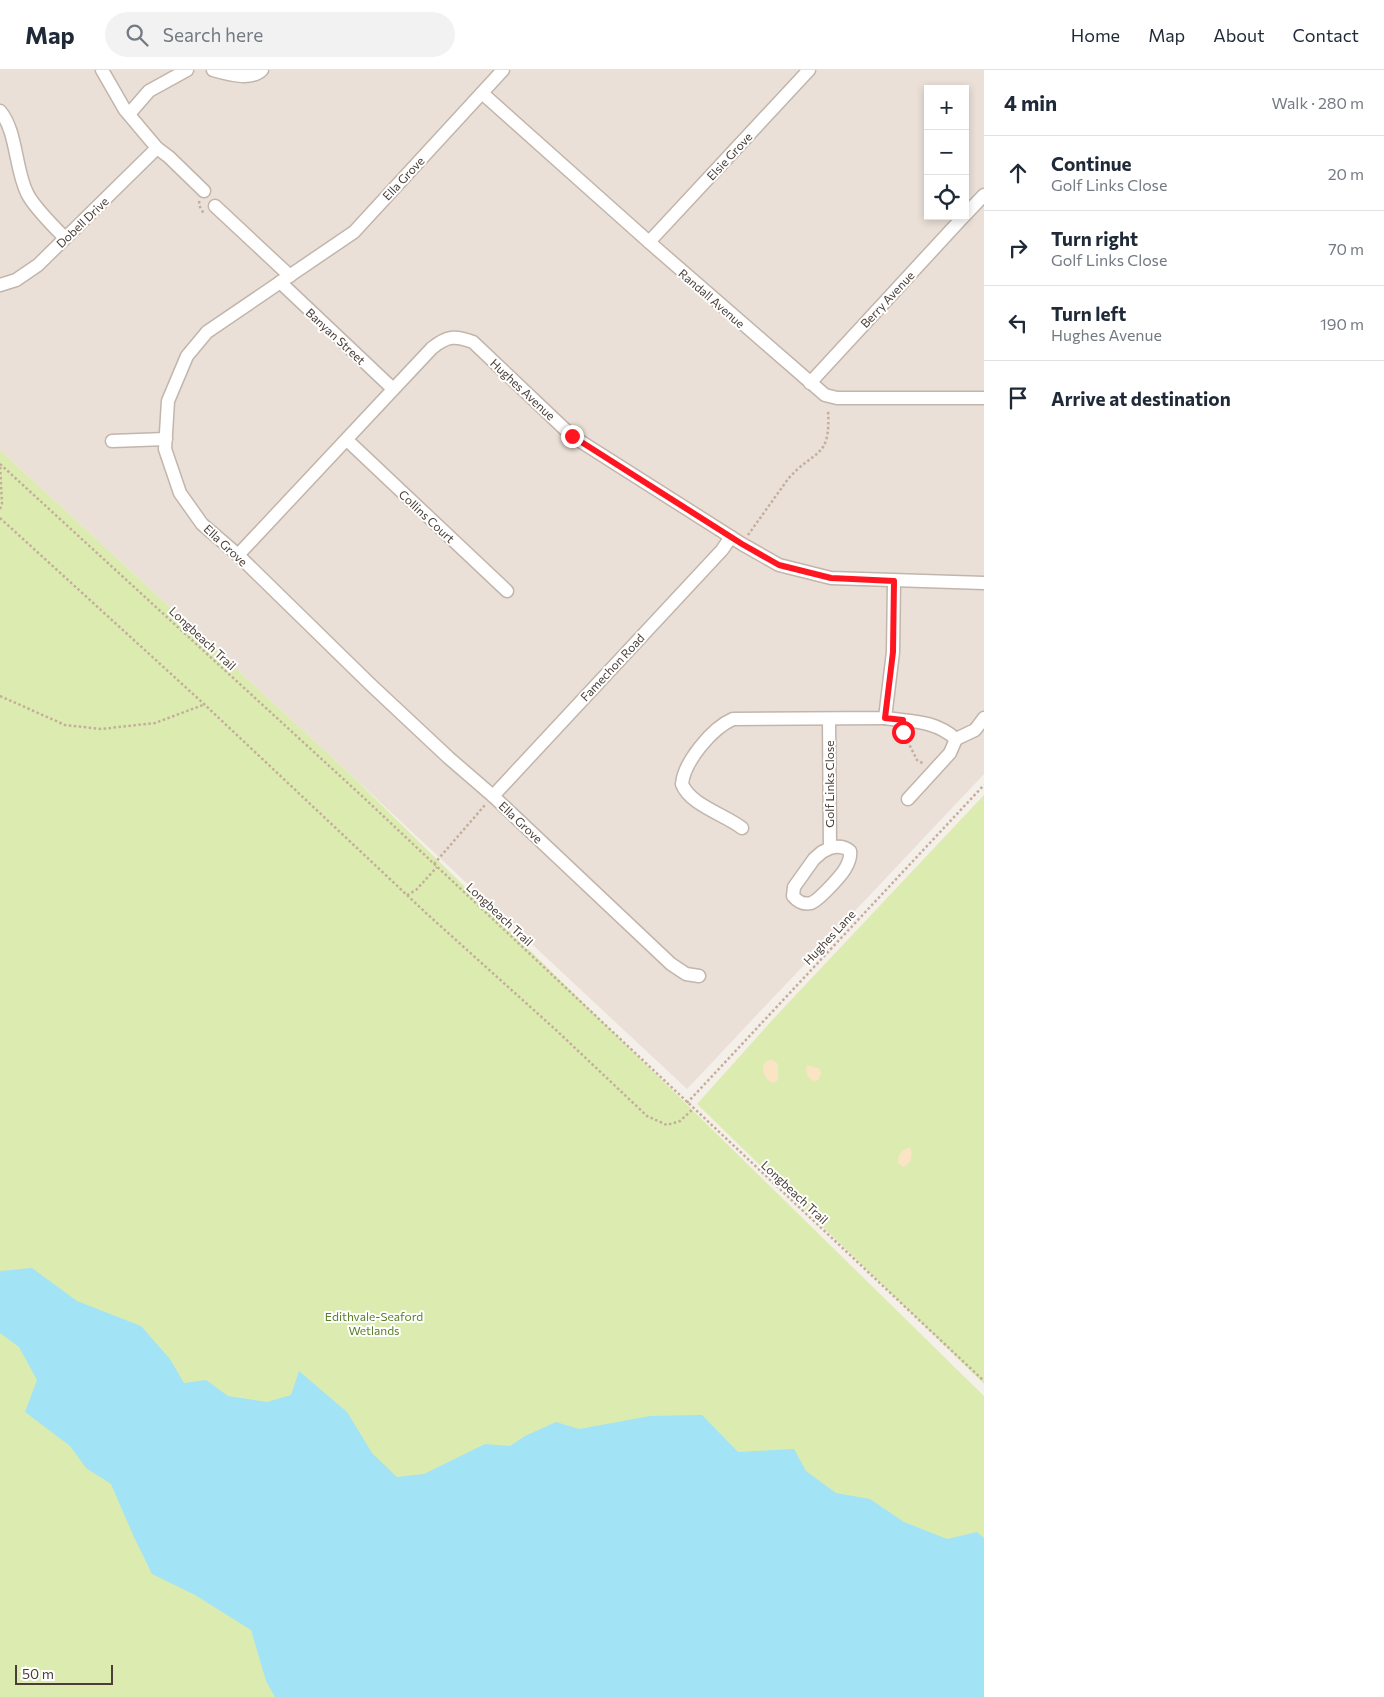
<!DOCTYPE html>
<meta charset="utf-8">
<style>
:root{--surface:#fff;--page:#f2f2f3;--text:#1f2937;--muted:#747a83;--line:#e0e1e3}
body{margin:0;font-family:Commissioner,sans-serif;background:var(--page);color:var(--text)}
.controls{position:absolute;right:15px;top:15px;display:grid;overflow:hidden;border-radius:0px;box-shadow:0 2px 8px #0003}
.controls button{width:45px;height:45px;display:grid;place-items:center;padding:0;border:0;border-bottom:1px solid var(--line);background:var(--surface);color:var(--text);font:25px sans-serif}
.scale{position:absolute;left:15px;bottom:12px;width:98px;box-sizing:border-box;padding-left:5px;border:2px solid #4a3e37;border-top:0;font-size:14px;line-height:18px;white-space:nowrap;color:#4a3e37;-webkit-text-stroke:4px #fff;paint-order:stroke}
.stop{position:absolute;width:15px;height:15px;margin:-11px;border:4px solid #ff1621;border-radius:50%;background:#fff}
.stop.end{background:#ff1621;border-color:#fff;box-shadow:0 1px 5px #0008}
.list{margin:0;padding:0;list-style:none}
h2{display:flex;justify-content:space-between;align-items:center;height:65px;margin:0;padding:0 20px;font-size:21px}
h2 small{font-size:16px;font-weight:400;color:var(--muted)}
.list li{display:grid;grid-template-columns:32px 1fr auto;gap:15px;align-items:center;box-sizing:border-box;height:75px;padding:0 20px;border-top:1px solid var(--line)}
.list b{display:block;font-size:19px;white-space:nowrap}
.list p{margin:0;font-size:16px;white-space:nowrap;color:var(--muted)}
.list em{font-size:16px;font-style:normal;color:var(--muted)}
.icon{flex:none;width:28px;height:28px;fill:none;stroke:currentColor;stroke-width:2;stroke-linecap:round;stroke-linejoin:round}
.map{position:relative;flex:none;width:984px;height:1627px;overflow:hidden}
header{display:flex;align-items:center;gap:30px;box-sizing:border-box;height:70px;padding:0 25px;background:var(--surface);border-bottom:1px solid var(--line)}
header strong{font-size:24px}
nav{display:flex;gap:28px;margin-inline-start:auto;font-size:18px}
.search{width:350px;height:45px;background:var(--page);display:flex;align-items:center;gap:12px;box-sizing:border-box;padding:0 18px;border-radius:28px;color:var(--muted);font-size:19px}
main{display:flex}
aside{flex:1;background:var(--surface)}
.map>svg:first-child{display:block}
.residential{fill:#eae0d7;fill-rule:evenodd}
.green{fill:#dcecb0}
.sand{fill:#fbe4c3}
.water{fill:#a2e3f5}
.lines{fill:none;stroke-linecap:round;stroke-linejoin:round}
.minor-casing{stroke:#c2b5ab;stroke-width:15}
.path{stroke:#c4ae9b;stroke-width:2.5;stroke-dasharray:2.5 2.5;stroke-linecap:butt}
.minor{stroke:#fff;stroke-width:12}
.route{stroke:#ff1621;stroke-width:6}
.labels{text-anchor:middle;dominant-baseline:central;stroke-width:4;stroke-linejoin:round;paint-order:stroke}
.street-label{font-size:12px;fill:#4a3e37;stroke:#fff}
.park-label{font-size:12px;fill:#598025;stroke:#fff}
</style>
<header>
<strong>Map</strong>
<div class="search"><svg class="icon" aria-label="search" viewBox="0 0 24 24"><circle cx="10" cy="10" r="6"/><path d="M15 15l6 6"/></svg>Search here</div>
<nav><a>Home</a><a>Map</a><a>About</a><a>Contact</a></nav>
</header>
<main>
<div class="map">
<svg width="984" height="1627" viewBox="0 0 984 1627">
<rect width="100%" height="100%" fill="#f5efe9"/>
<!-- residential -->
<path class="residential" d="M0,0H984V704L687,1019L350,704L0,380ZM928,19H965V146H928Z"/>
<!-- green -->
<g class="green">
<polygon points="0,380 350,704 984,1326 984,1627 0,1627"/>
<polygon points="984,725 984,1314 697,1034 775,947"/>
</g>
<!-- sand -->
<g class="sand">
<path d="M769,990H773L778,994V1010L774,1013C766,1011 761,1002 764,994Z"/>
<path d="M807,995L820,999L821,1004L818,1010L813,1011C808,1008 805,1001 807,995Z"/>
<path d="M910,1078C914,1085 910,1095 903,1097L898,1093C898,1085 901,1079 910,1078Z"/>
</g>
<!-- water -->
<polygon class="water" points="32,1198 77,1231 141,1256 170,1289 184,1313 206,1310 228,1326 267,1332 291,1325 299,1301 347,1342 372,1383 397,1407 424,1404 485,1374 510,1376 525,1366 556,1352 579,1359 650,1346 702,1345 738,1382 794,1379 806,1401 836,1423 870,1429 904,1452 947,1469 977,1462 984,1468 984,1627 275,1627 266,1611 251,1560 195,1525 152,1504 133,1465 111,1414 86,1398 70,1376 25,1342 37,1310 19,1277 0,1263 0,1201"/>
<g class="lines">
<defs>
<g id="minor">
<polyline points="102,0 125,40 157,78 169,87 204,121"/>
<path d="M213,0C227,4 251,11 262,0"/>
<polyline points="503,0 354,162 207,262 187,286 168,331 165,379 180,423 202,454 238,485 370,614 449,688 493,726 671,894 686,904 699,906"/>
<polyline points="482,23 649,172 825,325 837,328 984,328"/>
<path d="M0,41C17,61 15,99 27,123C33,136 54,157 65,168"/>
<polyline points="129,44 149,21 187,0"/>
<polyline points="215,136 290,206"/>
<polyline points="965,145 984,125"/>
<polyline points="649,172 809,0"/>
<polyline points="280,212 392,318"/>
<polyline points="0,215 16,210 38,195 157,78"/>
<polyline points="810,313 964,146"/>
<polyline points="347,370 507,521"/>
<polyline points="112,371 166,369"/>
<path d="M238,485L432,278C447,266 455,265 473,272L572,366L742,474L779,495L831,508L984,513"/>
<path d="M885,648C913,652 934,650 956,669L950,683L908,729"/>
<path d="M829,649L830,778C837,776 844,776 850,781C851,787 848,794 845,799C841,806 818,831 811,833C803,835 798,832 793,826L794,817L814,789L822,782L830,778"/>
<polyline points="956,669 975,660 984,648"/>
<polyline points="493,726 722,480 731,467"/>
<path d="M742,758C726,745 690,735 682,714C684,692 712,658 733,649L885,648L893,582L894,511"/>
</g>
</defs>
<!-- minor casing -->
<use href="#minor" class="minor-casing"/>
<!-- path -->
<g class="path">
<polyline points="199,131 200,137 204,144"/>
<polyline points="0,394 363,727 984,1311"/>
<polyline points="0,439 2,434 0,394"/>
<polyline points="0,448 204,634 426,843 556,960 647,1046 667,1055 680,1051 693,1039"/>
<path d="M748,465L788,409C815,378 831,390 828,340"/>
<polyline points="0,626 65,655 101,659 155,653 203,635"/>
<polyline points="903,662 917,690 924,694"/>
<polyline points="434,794 485,735"/>
<polyline points="407,825 416,820 437,797"/>
<polyline points="687,1033 984,715"/>
</g>
<!-- minor -->
<use href="#minor" class="minor"/>
</g>
<g class="lines">
<!-- route -->
<polyline class="route" points="572,366 742,474 779,495 831,508 894,511 893,582 885,648 903,650 903,662"/>
</g>
<g class="labels">
<!-- street labels -->
<g class="street-label">
<text transform="translate(729 86) rotate(-47)">Elsie Grove</text>
<text transform="translate(403 108) rotate(-47)">Ella Grove</text>
<text transform="translate(82 152) rotate(-44)">Dobell Drive</text>
<text transform="translate(712 228) rotate(41)">Randall Avenue</text>
<text transform="translate(887 229) rotate(-47)">Berry Avenue</text>
<text transform="translate(336 266) rotate(43)">Banyan Street</text>
<text transform="translate(523 319) rotate(43)">Hughes Avenue</text>
<text transform="translate(427 446) rotate(43)">Collins Court</text>
<text transform="translate(226 475) rotate(43)">Ella Grove</text>
<text transform="translate(203 568) rotate(43)">Longbeach Trail</text>
<text transform="translate(612 597) rotate(-47)">Famechon Road</text>
<text transform="translate(829 714) rotate(-90)">Golf Links Close</text>
<text transform="translate(521 752) rotate(43)">Ella Grove</text>
<text transform="translate(500 844) rotate(43)">Longbeach Trail</text>
<text transform="translate(829 867) rotate(-47)">Hughes Lane</text>
<text transform="translate(795 1122) rotate(43)">Longbeach Trail</text>
</g>
<!-- park labels -->
<g class="park-label">
<text x="374" y="1246">Edithvale-Seaford<tspan x="374" dy="14">Wetlands</tspan></text>
</g>
</g>
</svg>
<div class="controls">
<button>+</button>
<button>−</button>
<button><svg class="icon" aria-label="locate" viewBox="0 0 24 24"><circle cx="12" cy="12" r="6"/><path d="M12 2v4M12 18v4M2 12h4M18 12h4"/></svg></button>
</div>
<div class="scale">50 m</div>
<div class="stop" style="left:903px;top:662px"></div>
<div class="stop end" style="left:572px;top:366px"></div>
</div>
<aside>
<h2>4 min<small>Walk · 280 m</small></h2>
<ul class="list">
<li><svg class="icon" aria-label="ahead" viewBox="0 0 24 24"><path d="M12 20V5M6 11l6-6 6 6"/></svg><div><b>Continue</b><p>Golf Links Close</p></div><em>20 m</em></li>
<li><svg class="icon" aria-label="right" viewBox="0 0 24 24"><path d="M7 20v-9h11M14 6l5 5-5 5"/></svg><div><b>Turn right</b><p>Golf Links Close</p></div><em>70 m</em></li>
<li><svg class="icon" aria-label="left" viewBox="0 0 24 24"><path d="M17 20v-9H6M10 6l-5 5 5 5"/></svg><div><b>Turn left</b><p>Hughes Avenue</p></div><em>190 m</em></li>
<li><svg class="icon" aria-label="arrive" viewBox="0 0 24 24"><path d="M6 21V4h12l-3 4 3 4H6"/></svg><div><b>Arrive at destination</b></div></li>
</ul>
</aside>
</main>
